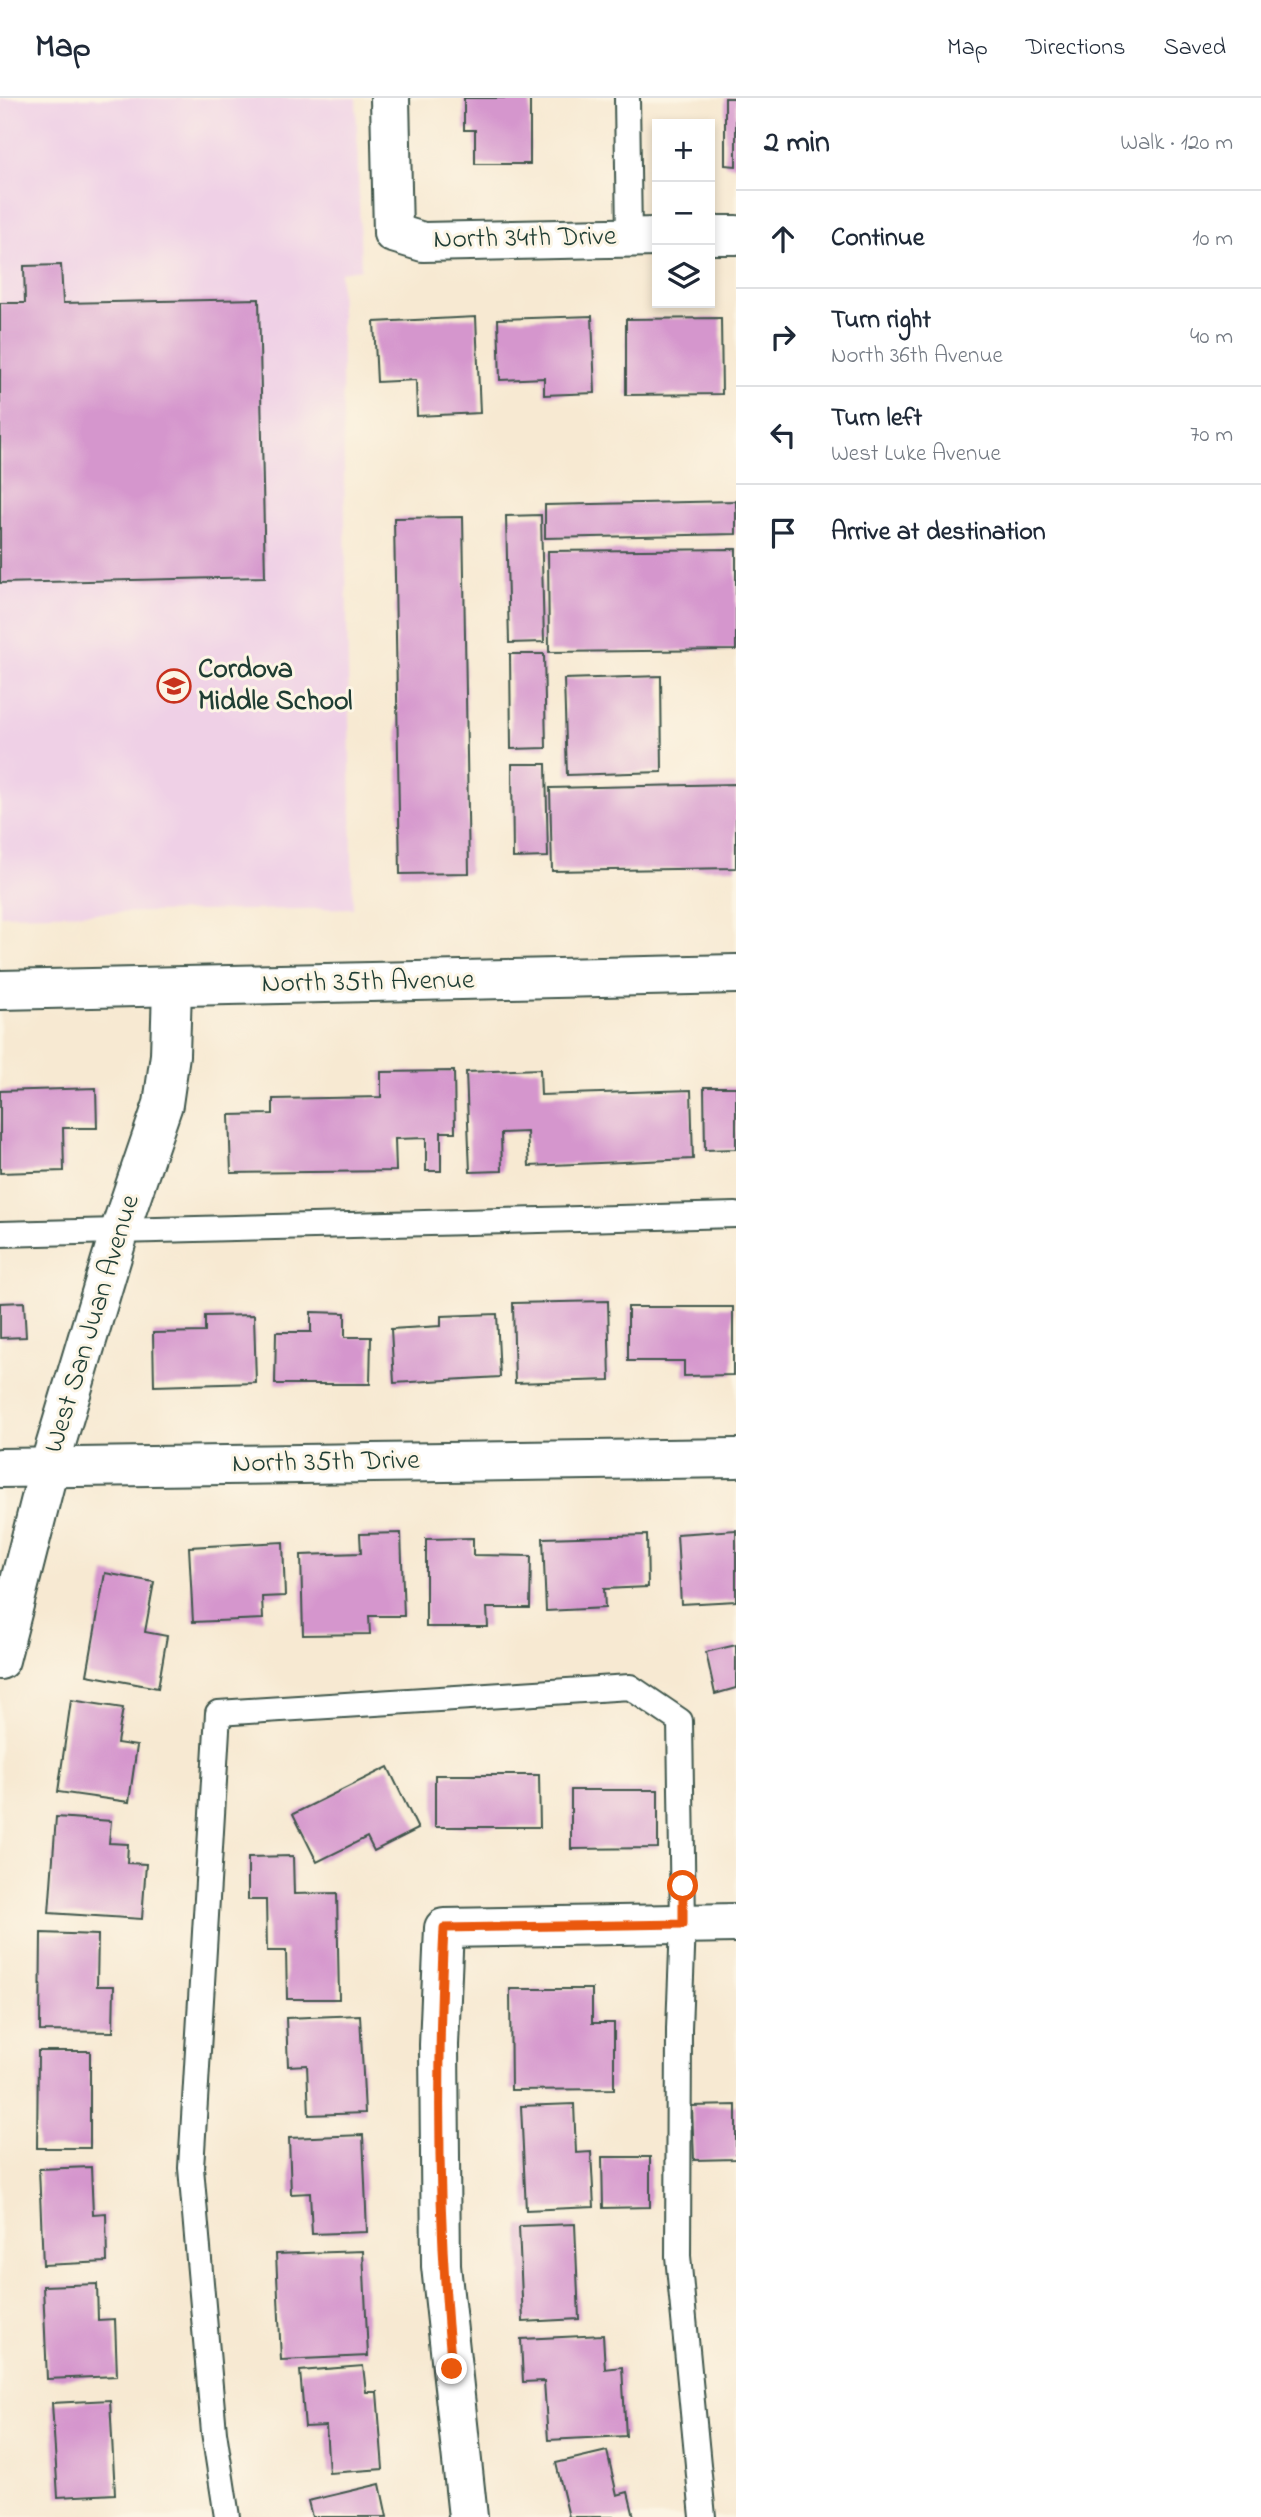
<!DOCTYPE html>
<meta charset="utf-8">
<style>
:root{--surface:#fff;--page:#f2f2f3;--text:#1f2937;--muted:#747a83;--line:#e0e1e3}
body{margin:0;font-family:"Indie Flower",sans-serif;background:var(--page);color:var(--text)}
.controls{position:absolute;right:21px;top:21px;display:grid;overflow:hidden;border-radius:0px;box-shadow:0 4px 10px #0003}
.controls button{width:63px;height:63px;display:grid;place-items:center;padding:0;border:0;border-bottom:2px solid var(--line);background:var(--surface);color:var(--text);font:35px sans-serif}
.stop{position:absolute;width:21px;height:21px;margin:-16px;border:5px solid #ea580c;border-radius:50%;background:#fff}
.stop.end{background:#ea580c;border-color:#fff;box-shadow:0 2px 7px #0008}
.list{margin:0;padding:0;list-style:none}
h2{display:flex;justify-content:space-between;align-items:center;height:91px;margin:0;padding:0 28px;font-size:30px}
h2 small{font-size:23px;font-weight:400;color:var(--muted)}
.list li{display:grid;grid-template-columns:46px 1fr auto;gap:21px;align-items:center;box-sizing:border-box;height:98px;padding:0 28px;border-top:2px solid var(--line)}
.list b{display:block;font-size:26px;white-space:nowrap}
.list p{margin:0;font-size:23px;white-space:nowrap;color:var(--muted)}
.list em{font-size:23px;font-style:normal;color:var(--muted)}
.icon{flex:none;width:38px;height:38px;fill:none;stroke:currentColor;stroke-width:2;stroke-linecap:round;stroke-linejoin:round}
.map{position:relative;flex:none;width:736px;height:2419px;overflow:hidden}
header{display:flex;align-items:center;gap:42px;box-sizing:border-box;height:98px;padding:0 35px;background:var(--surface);border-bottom:2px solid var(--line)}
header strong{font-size:33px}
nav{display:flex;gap:38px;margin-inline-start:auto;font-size:24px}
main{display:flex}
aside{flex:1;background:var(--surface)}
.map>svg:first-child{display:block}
.built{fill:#efd0e6}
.building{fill:#d596cd}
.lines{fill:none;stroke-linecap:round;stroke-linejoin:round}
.lane-casing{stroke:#3f574c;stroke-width:28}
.street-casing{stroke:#3f574c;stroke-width:42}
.secondary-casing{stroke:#3f574c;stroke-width:42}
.lane{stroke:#fff;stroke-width:24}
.street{stroke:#fff;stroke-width:38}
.secondary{stroke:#fff;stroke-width:38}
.route{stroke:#ea580c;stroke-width:9}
.labels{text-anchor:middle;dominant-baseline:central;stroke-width:6;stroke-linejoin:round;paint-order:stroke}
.street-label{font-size:28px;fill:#1f3d34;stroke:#fcf5e5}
.poi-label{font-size:28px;font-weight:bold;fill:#1f3d34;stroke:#fcf5e5;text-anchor:start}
</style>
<header>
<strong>Map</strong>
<nav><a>Map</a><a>Directions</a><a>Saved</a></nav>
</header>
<main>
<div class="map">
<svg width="736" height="2419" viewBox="0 0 736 2419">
<rect width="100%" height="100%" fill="#fcf5e5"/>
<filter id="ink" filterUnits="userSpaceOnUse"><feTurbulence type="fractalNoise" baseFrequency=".0143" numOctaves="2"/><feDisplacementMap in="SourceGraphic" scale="14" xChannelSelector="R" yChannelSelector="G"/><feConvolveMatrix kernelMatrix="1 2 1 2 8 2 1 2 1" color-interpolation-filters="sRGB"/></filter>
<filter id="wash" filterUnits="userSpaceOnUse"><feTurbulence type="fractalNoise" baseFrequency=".00686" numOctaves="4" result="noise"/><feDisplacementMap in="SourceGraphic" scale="28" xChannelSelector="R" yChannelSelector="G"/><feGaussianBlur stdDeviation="1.57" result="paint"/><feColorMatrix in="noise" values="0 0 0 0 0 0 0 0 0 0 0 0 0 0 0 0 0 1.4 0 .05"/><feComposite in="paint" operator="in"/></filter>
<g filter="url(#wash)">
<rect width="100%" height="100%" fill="#f7e9d2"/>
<!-- built -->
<polygon class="built" points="0,0 356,0 361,171 340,174 353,810 0,817"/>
<g id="blocks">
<!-- building -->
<g class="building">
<polygon points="464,0 530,0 530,66 475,66 475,32 464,32"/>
<polygon points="725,0 736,0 736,68 725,67"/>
<polygon points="61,167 63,205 259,201 265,479 0,485 0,205 25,205 24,168"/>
<polygon points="592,218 595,295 544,297 544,280 500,282 498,221"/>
<polygon points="476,219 480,315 417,318 416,282 377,284 374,224"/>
<polygon points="721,220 722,296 626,297 626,221"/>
<polygon points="736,403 736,436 545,440 545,407"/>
<polygon points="541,417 544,544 509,545 506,418"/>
<polygon points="463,419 469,775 400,776 394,420"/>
<polygon points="736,451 736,552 549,554 548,453"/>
<polygon points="510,556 544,556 546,650 511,651"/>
<polygon points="661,578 662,674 567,677 564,581"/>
<polygon points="512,666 546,666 548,759 513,760"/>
<polygon points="736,686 736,770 552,773 550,690"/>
<polygon points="540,971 541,997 691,992 693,1061 529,1068 527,1034 501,1035 502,1073 470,1074 466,974"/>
<polygon points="454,973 455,1034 441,1034 441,1073 426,1073 426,1040 395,1041 396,1073 231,1075 229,1017 273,1016 273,1001 381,999 381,974"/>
<polygon points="704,989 736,989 736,1051 705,1052"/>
<polygon points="96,990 97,1030 63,1030 64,1073 0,1075 0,993"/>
<polygon points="608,1203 610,1282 515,1285 513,1205"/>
<polygon points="24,1204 26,1239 0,1240 0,1205"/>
<polygon points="628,1209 733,1209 733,1277 684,1278 684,1263 628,1263"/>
<polygon points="311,1214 345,1215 345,1239 371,1239 370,1286 275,1286 276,1234 311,1234"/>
<polygon points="497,1216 500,1279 394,1285 391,1231 441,1228 441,1218"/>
<polygon points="254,1217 256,1285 154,1288 153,1235 205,1234 205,1218"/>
<polygon points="736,1432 736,1503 681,1506 677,1436"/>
<polygon points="401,1435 404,1518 369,1518 370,1536 303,1537 301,1457 361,1455 360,1436"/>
<polygon points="647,1437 648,1489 604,1491 605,1510 546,1513 543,1440"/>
<polygon points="473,1440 473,1457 531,1458 530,1510 487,1510 488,1529 426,1529 426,1441"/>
<polygon points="283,1444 285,1498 262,1499 263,1521 193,1524 189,1449"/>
<polygon points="105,1475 154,1484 145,1534 167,1538 158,1590 87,1577"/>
<polygon points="736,1547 736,1590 715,1596 706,1554"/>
<polygon points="71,1602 123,1610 117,1645 137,1648 129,1704 58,1694"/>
<polygon points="388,1669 418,1731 374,1753 367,1739 317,1764 293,1716"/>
<polygon points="435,1677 539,1677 540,1729 435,1729"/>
<polygon points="571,1692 658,1692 658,1750 571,1751"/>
<polygon points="56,1719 111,1723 109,1745 128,1746 127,1765 146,1766 142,1821 49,1815"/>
<polygon points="293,1758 294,1796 337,1795 339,1901 287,1901 286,1853 267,1853 266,1802 248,1802 248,1759"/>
<polygon points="41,1835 98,1837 97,1888 114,1888 113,1934 40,1933"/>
<polygon points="510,1891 592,1891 592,1925 614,1925 614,1991 511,1992"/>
<polygon points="360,1917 365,2015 309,2017 307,1967 288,1968 286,1920"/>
<polygon points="38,1953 90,1953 90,2050 37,2050"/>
<polygon points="574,2006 576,2055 591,2054 594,2109 526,2112 521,2008"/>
<polygon points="736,2007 736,2061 694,2062 692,2008"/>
<polygon points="363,2037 367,2134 312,2136 310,2095 291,2096 289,2040"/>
<polygon points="602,2059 650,2059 650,2109 603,2110"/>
<polygon points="91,2069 93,2116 106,2115 107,2164 43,2167 39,2071"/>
<polygon points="575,2126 579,2221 523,2224 519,2128"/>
<polygon points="363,2153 368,2258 281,2262 276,2156"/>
<polygon points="97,2186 98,2222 115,2221 117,2278 47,2281 43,2188"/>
<polygon points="603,2237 605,2271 622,2269 626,2338 548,2342 544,2283 523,2284 521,2241"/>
<polygon points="363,2268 366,2294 377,2294 383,2371 329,2375 326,2328 305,2329 300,2273"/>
<polygon points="110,2302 115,2396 58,2399 52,2305"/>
<polygon points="607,2353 617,2397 628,2394 634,2419 569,2419 556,2365"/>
<polygon points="380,2386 387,2419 312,2419 308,2403"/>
</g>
</g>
</g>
<g filter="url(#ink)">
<use href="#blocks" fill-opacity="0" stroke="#3f574c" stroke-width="2"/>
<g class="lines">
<defs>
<g id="lane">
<polyline points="627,0 629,139"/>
<polyline points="0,1136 736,1117"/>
<polyline points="227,2419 214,2334 191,2070 218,1615 630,1589 680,1623 683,1826 679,1931 678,2158 703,2419"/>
</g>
<g id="street">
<polyline points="390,0 393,135 423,144 657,139"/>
<polyline points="710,137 736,137"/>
<polyline points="0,1370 736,1360"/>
<polyline points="0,1562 49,1369 120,1132 163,1006 170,957 172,889"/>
<polyline points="468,2419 441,2168 439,1947 444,1830 736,1825"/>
</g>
<polyline id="secondary" points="0,892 736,876"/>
</defs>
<!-- lane casing -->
<use href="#lane" class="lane-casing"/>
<!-- street casing -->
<use href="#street" class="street-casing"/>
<!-- secondary casing -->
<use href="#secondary" class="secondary-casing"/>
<!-- lane -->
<use href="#lane" class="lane"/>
<!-- street -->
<use href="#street" class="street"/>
<!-- secondary -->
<use href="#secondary" class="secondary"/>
</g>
</g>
<g class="lines" filter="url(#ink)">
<!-- route -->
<path class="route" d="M452,2271C437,2124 437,1977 444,1830L683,1826V1788"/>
</g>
<!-- icons -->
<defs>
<symbol id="school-ring" viewBox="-11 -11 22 22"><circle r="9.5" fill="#fcf5e5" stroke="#c8321e" stroke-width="1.5"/><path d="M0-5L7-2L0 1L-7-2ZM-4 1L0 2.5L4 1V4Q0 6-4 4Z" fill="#c8321e"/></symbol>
</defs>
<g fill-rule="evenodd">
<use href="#school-ring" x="155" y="569" width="38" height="38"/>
</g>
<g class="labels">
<!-- street labels -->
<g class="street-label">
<text transform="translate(525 141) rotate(-1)">North 34th Drive</text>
<text transform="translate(368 885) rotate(-1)">North 35th Avenue</text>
<text transform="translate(93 1226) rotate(-73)">West San Juan Avenue</text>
<text transform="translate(326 1365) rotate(-1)">North 35th Drive</text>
</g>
<!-- poi labels -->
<g class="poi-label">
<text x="198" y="572">Cordova<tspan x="198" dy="32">Middle School</tspan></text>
</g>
</g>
</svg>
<div class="controls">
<button>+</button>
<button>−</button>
<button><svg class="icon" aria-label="layers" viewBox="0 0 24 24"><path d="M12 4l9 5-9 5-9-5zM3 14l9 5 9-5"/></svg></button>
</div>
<div class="stop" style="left:683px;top:1788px"></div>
<div class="stop end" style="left:452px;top:2271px"></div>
</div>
<aside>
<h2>2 min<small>Walk · 120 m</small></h2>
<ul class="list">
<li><svg class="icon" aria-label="ahead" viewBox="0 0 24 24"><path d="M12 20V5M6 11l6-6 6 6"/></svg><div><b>Continue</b></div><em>10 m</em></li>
<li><svg class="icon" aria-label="right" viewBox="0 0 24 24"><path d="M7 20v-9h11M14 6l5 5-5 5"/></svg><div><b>Turn right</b><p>North 36th Avenue</p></div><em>40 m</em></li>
<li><svg class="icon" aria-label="left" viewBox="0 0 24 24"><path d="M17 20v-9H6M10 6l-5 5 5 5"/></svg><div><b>Turn left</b><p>West Luke Avenue</p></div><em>70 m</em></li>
<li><svg class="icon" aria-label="arrive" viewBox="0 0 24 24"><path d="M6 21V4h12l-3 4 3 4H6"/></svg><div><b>Arrive at destination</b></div></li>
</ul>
</aside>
</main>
